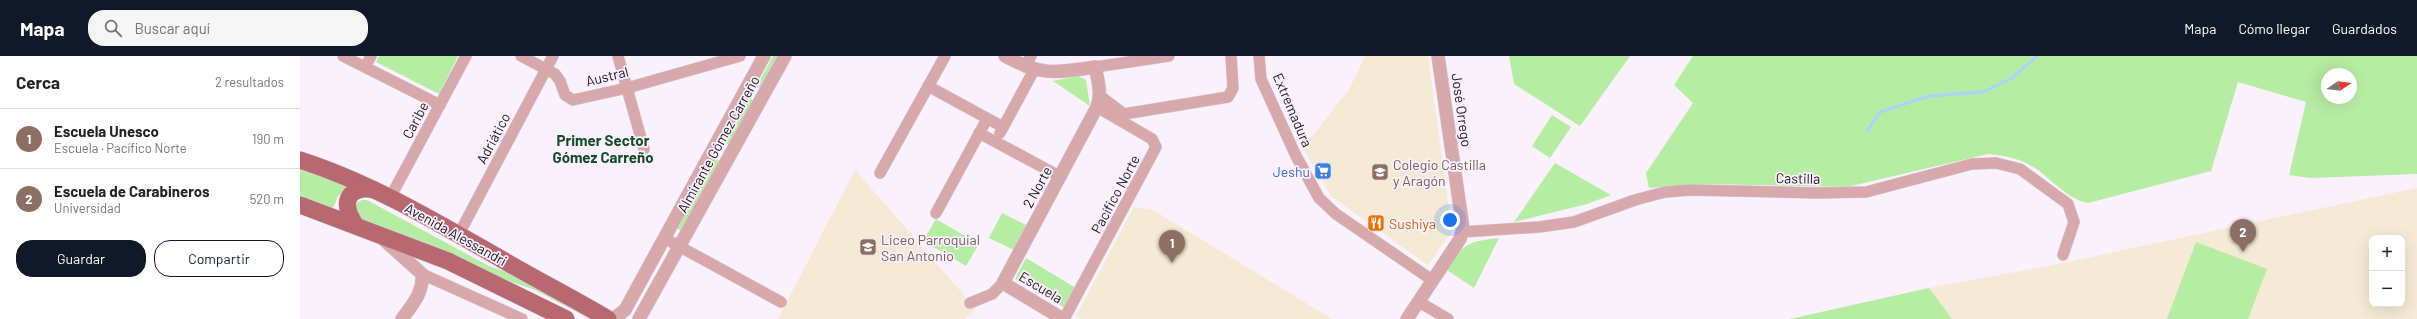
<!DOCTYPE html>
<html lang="es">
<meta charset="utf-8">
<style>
:root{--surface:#fff;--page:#f6f6f6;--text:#222;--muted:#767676;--line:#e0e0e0;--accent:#111827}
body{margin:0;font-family:Barlow,sans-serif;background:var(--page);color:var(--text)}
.controls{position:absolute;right:12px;bottom:12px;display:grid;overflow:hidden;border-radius:8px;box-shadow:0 4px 16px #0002}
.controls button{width:36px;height:36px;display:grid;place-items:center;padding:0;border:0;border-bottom:1px solid var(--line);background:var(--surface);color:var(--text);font:20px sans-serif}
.compass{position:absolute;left:2021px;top:12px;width:36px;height:36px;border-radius:50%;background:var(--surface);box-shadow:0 4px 16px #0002;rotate:77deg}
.you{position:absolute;left:1150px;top:164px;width:14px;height:14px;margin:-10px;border:3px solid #fff;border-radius:50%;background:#1a73e8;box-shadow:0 0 0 6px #1a73e833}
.badge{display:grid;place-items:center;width:26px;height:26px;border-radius:50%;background:var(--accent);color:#fff;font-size:13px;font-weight:700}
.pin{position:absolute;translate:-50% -33px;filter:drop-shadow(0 1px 2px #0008)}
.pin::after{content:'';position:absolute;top:21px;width:14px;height:12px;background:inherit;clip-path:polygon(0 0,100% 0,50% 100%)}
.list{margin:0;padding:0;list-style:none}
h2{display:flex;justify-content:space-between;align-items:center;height:52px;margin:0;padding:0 16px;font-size:17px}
h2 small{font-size:13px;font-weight:400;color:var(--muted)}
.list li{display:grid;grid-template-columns:26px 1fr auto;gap:12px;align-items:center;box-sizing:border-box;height:60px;padding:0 16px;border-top:1px solid var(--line)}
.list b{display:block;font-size:15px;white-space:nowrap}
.list p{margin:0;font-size:13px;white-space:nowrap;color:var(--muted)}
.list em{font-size:13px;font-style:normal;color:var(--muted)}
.actions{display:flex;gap:8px;padding:12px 16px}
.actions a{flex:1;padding:9px 0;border:1px solid var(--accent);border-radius:16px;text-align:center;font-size:14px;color:var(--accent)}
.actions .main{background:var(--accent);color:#fff}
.icon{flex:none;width:22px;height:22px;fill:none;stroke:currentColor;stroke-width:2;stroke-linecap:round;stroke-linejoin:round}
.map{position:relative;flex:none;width:2117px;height:263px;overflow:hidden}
header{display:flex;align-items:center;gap:24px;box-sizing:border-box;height:56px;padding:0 20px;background:var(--accent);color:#fff}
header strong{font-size:19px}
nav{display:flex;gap:22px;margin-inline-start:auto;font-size:14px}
.search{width:280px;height:36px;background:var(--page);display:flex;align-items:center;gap:10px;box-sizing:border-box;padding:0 14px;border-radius:16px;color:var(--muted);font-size:15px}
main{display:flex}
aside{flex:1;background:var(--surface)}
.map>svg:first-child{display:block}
.education{fill:#f4ead5;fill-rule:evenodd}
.green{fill:#b7eca4;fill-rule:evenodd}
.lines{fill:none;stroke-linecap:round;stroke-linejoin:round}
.stream{stroke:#a7d5fb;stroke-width:3}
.minor-casing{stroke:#d7ced9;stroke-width:12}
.tertiary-casing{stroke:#d7ced9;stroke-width:14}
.primary-casing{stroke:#d7ced9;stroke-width:18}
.minor{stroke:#d7a9ad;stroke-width:11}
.tertiary{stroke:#d7a9ad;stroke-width:13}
.primary{stroke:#b86871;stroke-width:17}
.labels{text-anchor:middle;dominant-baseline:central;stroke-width:3.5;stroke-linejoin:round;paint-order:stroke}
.street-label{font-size:14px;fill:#1d161f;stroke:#faf1fc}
.education-label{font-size:14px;fill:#785e54;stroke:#faf1fc;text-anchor:start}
.shop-label{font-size:14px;fill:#366cbe;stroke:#faf1fc;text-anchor:end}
.food-label{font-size:14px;fill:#c56008;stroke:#faf1fc;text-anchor:start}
.neighbourhood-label{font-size:15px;font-weight:bold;fill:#154b29;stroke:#faf1fc}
</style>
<header>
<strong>Mapa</strong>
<div class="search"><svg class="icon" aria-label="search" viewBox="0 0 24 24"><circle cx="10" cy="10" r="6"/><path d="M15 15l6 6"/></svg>Buscar aquí</div>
<nav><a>Mapa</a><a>Cómo llegar</a><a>Guardados</a></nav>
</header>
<main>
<aside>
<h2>Cerca<small>2 resultados</small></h2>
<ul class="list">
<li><span class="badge" style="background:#8d6e63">1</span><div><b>Escuela Unesco</b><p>Escuela · Pacífico Norte</p></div><em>190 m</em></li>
<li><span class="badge" style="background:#8d6e63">2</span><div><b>Escuela de Carabineros</b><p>Universidad</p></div><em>520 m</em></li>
</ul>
<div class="actions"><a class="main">Guardar</a><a>Compartir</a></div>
</aside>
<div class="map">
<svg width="2117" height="263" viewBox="0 0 2117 263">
<rect width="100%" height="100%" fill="#faf1fc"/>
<!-- education -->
<g class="education">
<polygon points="1065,0 1128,0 1152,175 1128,209 1032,141 1003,92 1049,34"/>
<polygon points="555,114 676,253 665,263 478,263"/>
<path d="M2117,132V263H1490L1629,232L1748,210ZM2072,182H2102V248H2072Z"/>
<polygon points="834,151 853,154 1032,263 782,263 776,260"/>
</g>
<!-- green -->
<g class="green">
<polygon points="79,0 158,0 139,38 76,6"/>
<polygon points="473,0 477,0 461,30 458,28"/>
<polygon points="1209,0 1330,0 1280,70 1214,28"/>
<path d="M1393,0H2117V118L2010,122L1989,119L2006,46L1938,26L1911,115L1788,147C1768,143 1754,126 1738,114C1723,103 1707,100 1688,98L1547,131L1406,128L1349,132L1346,117L1393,47L1374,29ZM2027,18H2051V42H2027Z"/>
<polygon points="778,20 786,24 790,50 753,25"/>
<polygon points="450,43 453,44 429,89 425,87"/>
<polygon points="1252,59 1271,71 1250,102 1232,90"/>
<polygon points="416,103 420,105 382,175 376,172"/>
<polygon points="1255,107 1311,139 1287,148 1214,166"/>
<polygon points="0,110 51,129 38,140 33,152 12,149 0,144"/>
<polygon points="62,144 67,144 189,210 218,220 295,263 290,263 235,234 186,217 59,163 52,156 56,147"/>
<polygon points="702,157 726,169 714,194 689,182"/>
<polygon points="636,163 679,188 666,210 623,185"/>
<path d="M1199,182L1174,232L1147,214C1165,186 1167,186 1199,182Z"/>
<polygon points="1896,186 1967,213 1948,263 1867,263"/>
<polygon points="726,202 776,232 765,252 715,223"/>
<polygon points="1629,232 1652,263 1490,263"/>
</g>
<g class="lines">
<!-- stream -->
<polyline class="stream" points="1567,75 1580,56 1629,40 1683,36 1712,22 1737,0"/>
<defs>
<g id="minor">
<polyline points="43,0 140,49"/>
<polyline points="221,0 255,18 260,25 265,39 273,44 327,32 440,0"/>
<polyline points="318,0 344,93"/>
<polyline points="959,0 961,23 996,100 1019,142 1036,158 1132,224"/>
<polyline points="65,11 71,0"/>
<polyline points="725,11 731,0"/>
<polyline points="795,11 869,0"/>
<polyline points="628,30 703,71"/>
<polyline points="800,40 824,58 928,41 933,32 931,0"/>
<polyline points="679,77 761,121"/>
<polyline points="700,77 734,14"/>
<polyline points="580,117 645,0"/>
<polyline points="90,142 166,0"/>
<polyline points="636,157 687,63"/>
<polyline points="1162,176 1239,171 1274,166 1335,144 1365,136 1391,134 1517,137 1566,136 1672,108 1696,107 1720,113 1768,148 1774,166 1763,199"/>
<polyline points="159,178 253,0"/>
<polyline points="364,182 481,246"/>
<polyline points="122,218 222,263"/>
<polyline points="1119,246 1148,263"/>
<polyline points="670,247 692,238 703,227"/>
<polyline points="764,263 856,91 852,83 797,51"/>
</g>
<g id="tertiary">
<path d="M705,0C741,20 755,17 795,11C798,25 802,37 797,51L703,227L763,263"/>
<path d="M83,183L122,218C124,236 112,249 102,263"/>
<polyline points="313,263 325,254 464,0"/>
<polyline points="339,263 485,0"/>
<polyline points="1107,263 1160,183 1163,172 1138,0"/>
</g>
<g id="primary">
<path d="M0,104C69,126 133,164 196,200C233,222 271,241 308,263"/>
<polyline points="0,149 148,205 266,263"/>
<path d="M56,170C53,165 49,159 48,153C44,136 61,130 74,134"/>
</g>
</defs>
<!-- minor casing -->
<use href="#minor" class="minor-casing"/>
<!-- tertiary casing -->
<use href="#tertiary" class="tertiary-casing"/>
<!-- primary casing -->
<use href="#primary" class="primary-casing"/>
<!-- minor -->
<use href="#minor" class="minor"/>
<!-- tertiary -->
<use href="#tertiary" class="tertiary"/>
<!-- primary -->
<use href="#primary" class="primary"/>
</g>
<!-- icons -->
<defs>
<symbol id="supermarket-square" viewBox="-11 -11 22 22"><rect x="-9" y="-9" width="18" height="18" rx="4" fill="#3f7fe0" stroke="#faf1fc"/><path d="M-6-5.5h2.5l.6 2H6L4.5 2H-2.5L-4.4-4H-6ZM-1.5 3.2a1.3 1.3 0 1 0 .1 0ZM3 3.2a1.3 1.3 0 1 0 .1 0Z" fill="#fff"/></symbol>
<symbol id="school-square" viewBox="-11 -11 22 22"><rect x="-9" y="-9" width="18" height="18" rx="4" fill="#8d6e63" stroke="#faf1fc"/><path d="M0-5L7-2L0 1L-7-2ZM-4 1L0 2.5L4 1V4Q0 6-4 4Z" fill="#fff"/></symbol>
<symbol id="restaurant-square" viewBox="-11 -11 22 22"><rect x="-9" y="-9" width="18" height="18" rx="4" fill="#e8710a" stroke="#faf1fc"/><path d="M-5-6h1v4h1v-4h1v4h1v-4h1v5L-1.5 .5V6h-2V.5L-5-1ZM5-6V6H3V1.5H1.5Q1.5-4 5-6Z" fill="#fff"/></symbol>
</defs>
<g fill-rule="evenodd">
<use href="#supermarket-square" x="1013" y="105" width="20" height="20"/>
<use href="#school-square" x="1070" y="106" width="20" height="20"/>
<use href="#restaurant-square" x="1066" y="157" width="20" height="20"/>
<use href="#school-square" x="558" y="181" width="20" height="20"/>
</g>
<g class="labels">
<!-- street labels -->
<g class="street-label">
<text transform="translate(307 20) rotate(-14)">Austral</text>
<text transform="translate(993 54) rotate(67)">Extremadura</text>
<text transform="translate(1162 54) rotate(82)">José Orrego</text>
<text transform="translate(115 64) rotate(-62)">Caribe</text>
<text transform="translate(193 82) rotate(-62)">Adriático</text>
<text transform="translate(418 88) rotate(-61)">Almirante Gómez Carreño</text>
<text transform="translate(1498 122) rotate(1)">Castilla</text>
<text transform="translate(737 131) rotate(-61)">2 Norte</text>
<text transform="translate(815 138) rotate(-62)">Pacífico Norte</text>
<text transform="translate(156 178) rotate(29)">Avenida Alessandri</text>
<text transform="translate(741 231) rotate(31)">Escuela</text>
</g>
<!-- education labels -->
<g class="education-label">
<text x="1093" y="108">Colegio Castilla<tspan x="1093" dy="16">y Aragón</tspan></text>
<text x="581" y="183">Liceo Parroquial<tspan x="581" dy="16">San Antonio</tspan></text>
</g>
<!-- shop labels -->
<g class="shop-label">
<text x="1010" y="115">Jeshu</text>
</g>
<!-- food labels -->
<g class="food-label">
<text x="1089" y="167">Sushiya</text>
</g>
<!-- neighbourhood labels -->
<g class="neighbourhood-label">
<text x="303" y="84">Primer Sector<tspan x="303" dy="17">Gómez Carreño</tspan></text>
</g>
</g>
</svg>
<div class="controls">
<button>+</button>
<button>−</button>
</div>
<svg class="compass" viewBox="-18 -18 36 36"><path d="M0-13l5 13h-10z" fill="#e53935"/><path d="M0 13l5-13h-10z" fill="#767676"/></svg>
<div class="you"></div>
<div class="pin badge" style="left:872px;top:207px;background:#8d6e63">1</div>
<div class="pin badge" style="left:1943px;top:196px;background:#8d6e63">2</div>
</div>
</main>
